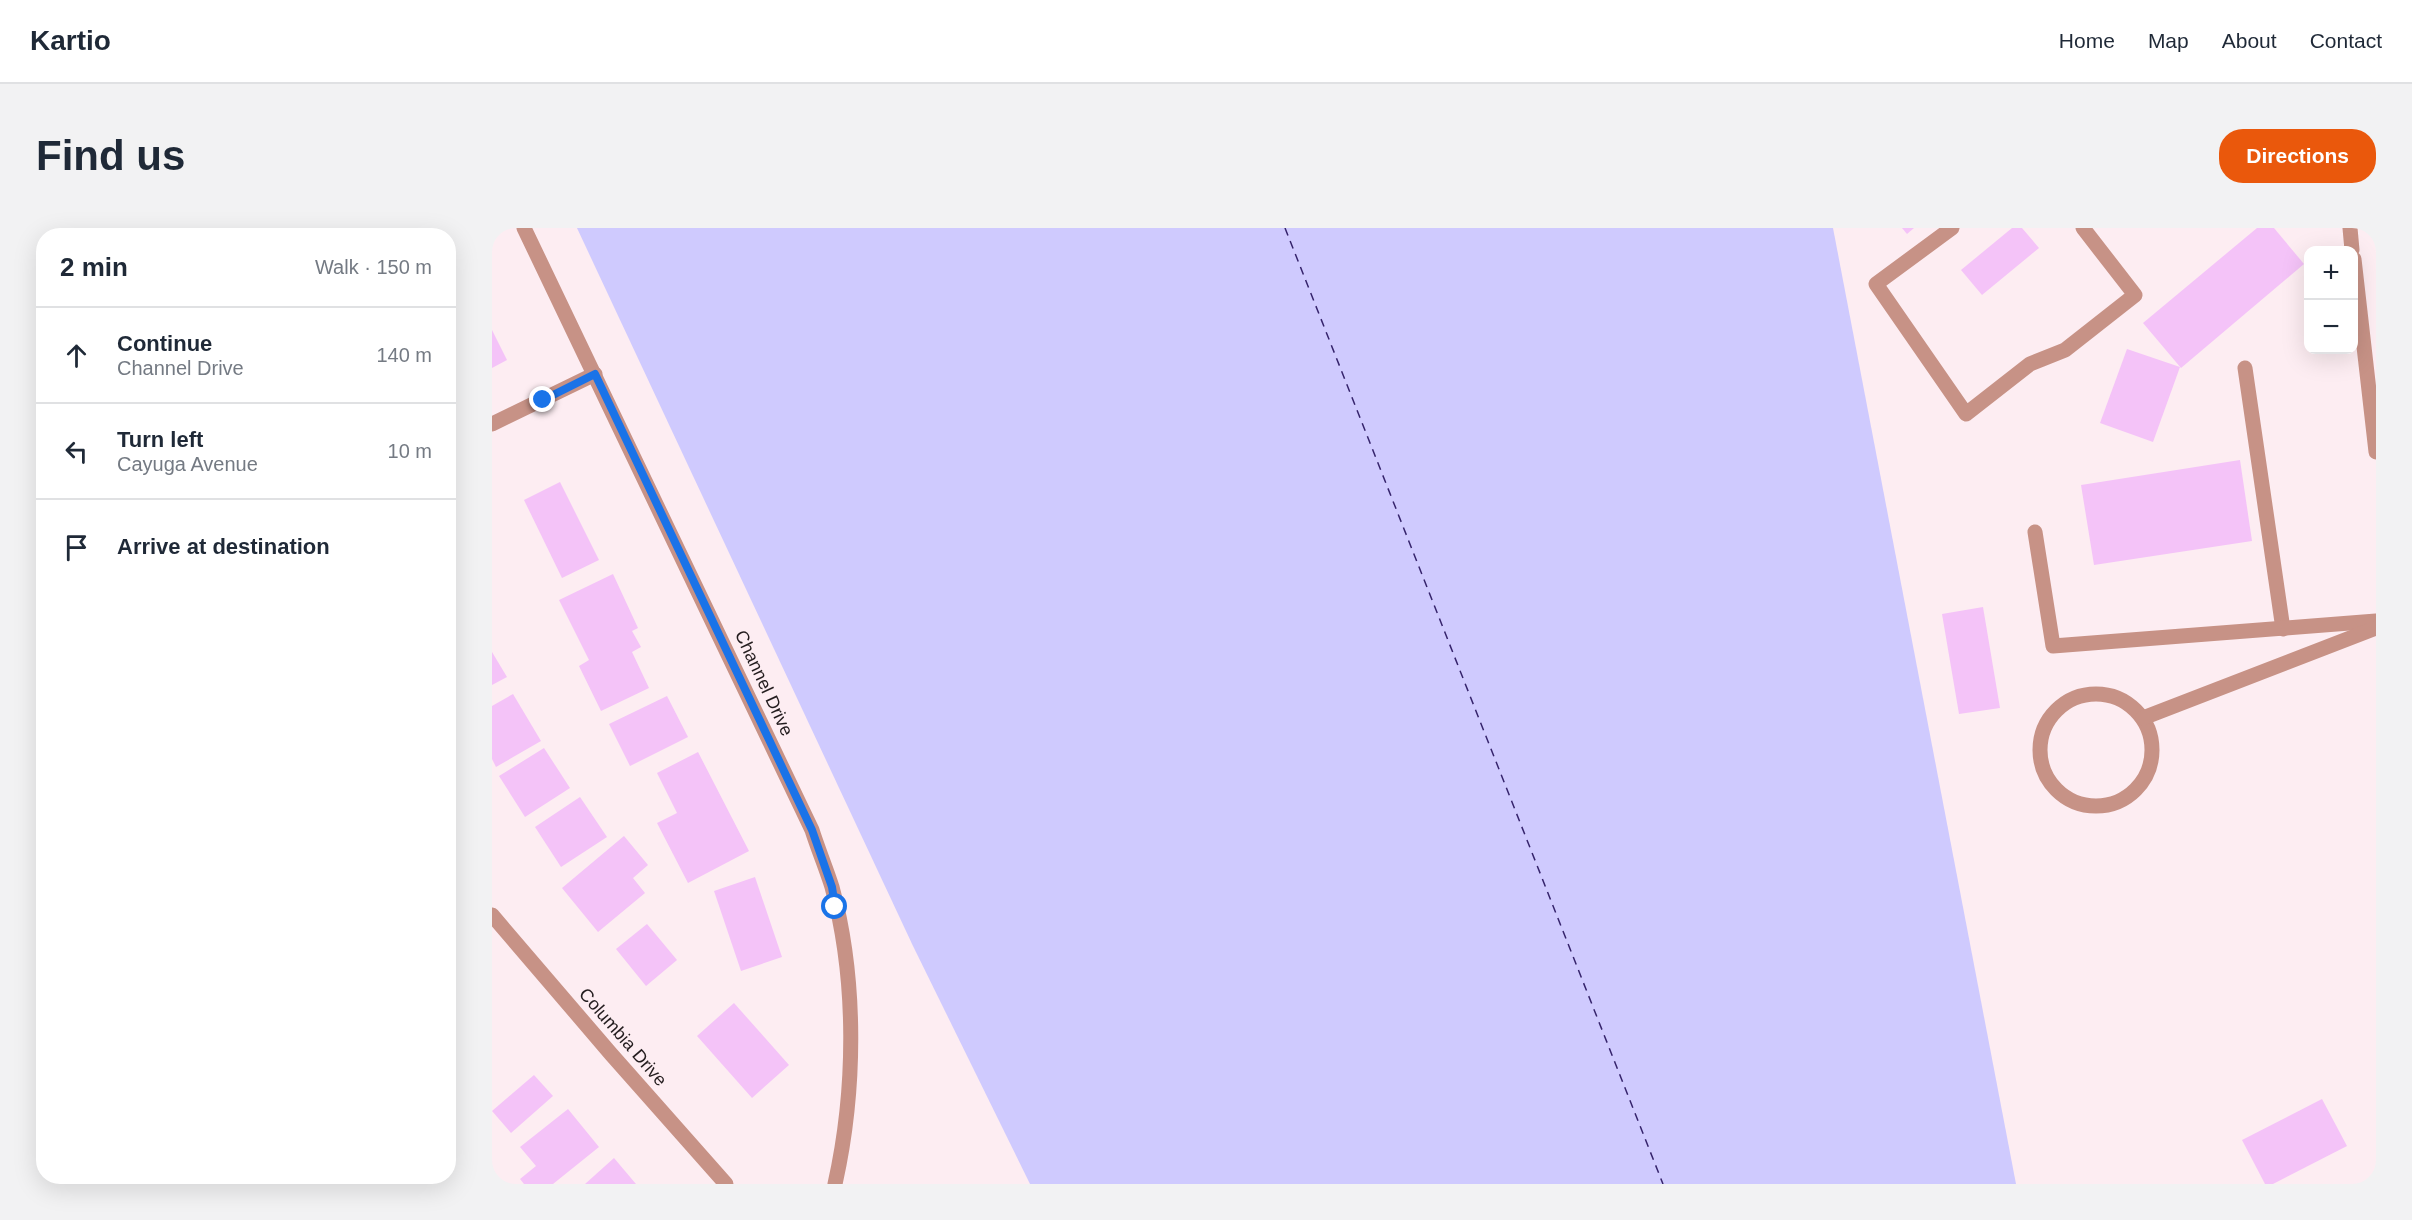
<!DOCTYPE html>
<meta charset="utf-8">
<style>
:root{--surface:#fff;--page:#f2f2f3;--text:#1f2937;--muted:#747a83;--line:#e0e1e3;--accent:#ea580c}
body{margin:0;font-family:Helvetica,sans-serif;background:var(--page);color:var(--text)}
.controls{position:absolute;right:18px;top:18px;display:grid;overflow:hidden;border-radius:12px;box-shadow:0 6px 24px #0002}
.controls button{width:54px;height:54px;display:grid;place-items:center;padding:0;border:0;border-bottom:2px solid var(--line);background:var(--surface);color:var(--text);font:30px sans-serif}
.stop{position:absolute;width:18px;height:18px;margin:-14px;border:4px solid #1a73e8;border-radius:50%;background:#fff}
.stop.end{background:#1a73e8;border-color:#fff;box-shadow:0 2px 6px #0008}
.list{margin:0;padding:0;list-style:none}
h2{display:flex;justify-content:space-between;align-items:center;height:78px;margin:0;padding:0 24px;font-size:26px}
h2 small{font-size:20px;font-weight:400;color:var(--muted)}
.list li{display:grid;grid-template-columns:39px 1fr auto;gap:18px;align-items:center;box-sizing:border-box;height:96px;padding:0 24px;border-top:2px solid var(--line)}
.list b{display:block;font-size:22px;white-space:nowrap}
.list p{margin:0;font-size:20px;white-space:nowrap;color:var(--muted)}
.list em{font-size:20px;font-style:normal;color:var(--muted)}
.icon{flex:none;width:33px;height:33px;fill:none;stroke:currentColor;stroke-width:2;stroke-linecap:round;stroke-linejoin:round}
.map{position:relative;flex:none;width:1884px;height:956px;overflow:hidden;border-radius:24px}
header{display:flex;align-items:center;gap:36px;box-sizing:border-box;height:84px;padding:0 30px;background:var(--surface);border-bottom:2px solid var(--line)}
header strong{font-size:28px}
nav{display:flex;gap:33px;margin-inline-start:auto;font-size:21px}
.intro{display:flex;align-items:center;justify-content:space-between;box-sizing:border-box;height:144px;padding:0 36px}
h1{margin:0;font-size:42px}
.button{padding:15px 27px;border-radius:24px;background:var(--accent);color:#fff;font-size:21px;font-weight:700}
main{display:flex;gap:36px;padding:0 36px}
aside{flex:1;background:var(--surface);border-radius:24px;box-shadow:0 6px 24px #0002}
.map>svg:first-child{display:block}
.water{fill:#cfcafe}
.lines{fill:none;stroke-linecap:round;stroke-linejoin:round}
.ferry{stroke:#36246c;stroke-width:1.5;stroke-dasharray:8 6;stroke-linecap:butt}
.building{fill:#f4c3f8}
.minor{stroke:#c79286;stroke-width:15}
.route{stroke:#1a73e8;stroke-width:8}
.labels{text-anchor:middle;dominant-baseline:central;stroke-width:4.5;stroke-linejoin:round;paint-order:stroke}
.street-label{font-size:18px;fill:#231c1e;stroke:#fdedf2}
</style>
<header>
<strong>Kartio</strong>
<nav><a>Home</a><a>Map</a><a>About</a><a>Contact</a></nav>
</header>
<div class="intro"><h1>Find us</h1><a class="button">Directions</a></div>
<main>
<aside>
<h2>2 min<small>Walk · 150 m</small></h2>
<ul class="list">
<li><svg class="icon" aria-label="ahead" viewBox="0 0 24 24"><path d="M12 20V5M6 11l6-6 6 6"/></svg><div><b>Continue</b><p>Channel Drive</p></div><em>140 m</em></li>
<li><svg class="icon" aria-label="left" viewBox="0 0 24 24"><path d="M17 20v-9H6M10 6l-5 5 5 5"/></svg><div><b>Turn left</b><p>Cayuga Avenue</p></div><em>10 m</em></li>
<li><svg class="icon" aria-label="arrive" viewBox="0 0 24 24"><path d="M6 21V4h12l-3 4 3 4H6"/></svg><div><b>Arrive at destination</b></div></li>
</ul>
</aside>
<div class="map">
<svg width="1884" height="956" viewBox="0 0 1884 956">
<rect width="100%" height="100%" fill="#fdedf2"/>
<!-- water -->
<polygon class="water" points="85,0 1341,0 1524,956 538,956 421,718"/>
<g class="lines">
<!-- ferry -->
<polyline class="ferry" points="793,0 1171,956"/>
</g>
<!-- building -->
<g class="building">
<polygon points="1410,0 1422,0 1415,6"/>
<polygon points="1520,0 1530,0 1547,20 1490,67 1469,42"/>
<polygon points="1765,0 1782,0 1812,36 1689,140 1651,95"/>
<polygon points="0,102 15,132 0,140"/>
<polygon points="1635,121 1688,139 1661,214 1608,195"/>
<polygon points="1748,232 1760,313 1602,337 1589,257"/>
<polygon points="68,254 107,332 70,350 32,272"/>
<polygon points="121,346 146,400 140,403 149,419 140,424 157,460 109,483 87,438 97,432 67,372"/>
<polygon points="1491,379 1508,480 1467,486 1450,386"/>
<polygon points="0,424 15,449 0,457"/>
<polygon points="21,466 49,513 4,539 0,531 0,478"/>
<polygon points="175,468 196,509 138,538 117,496"/>
<polygon points="52,520 78,560 33,589 7,548"/>
<polygon points="206,524 257,623 196,655 165,595 185,585 165,545"/>
<polygon points="88,569 115,609 69,639 43,599"/>
<polygon points="132,608 156,637 141,650 153,665 106,704 70,660"/>
<polygon points="263,649 290,729 249,743 222,663"/>
<polygon points="155,696 185,732 154,758 124,721"/>
<polygon points="242,775 297,837 260,870 205,808"/>
<polygon points="42,847 61,868 19,905 0,883"/>
<polygon points="1830,871 1855,918 1781,956 1773,956 1750,912"/>
<polygon points="76,881 107,919 61,956 32,956 28,951 44,938 28,919"/>
<polygon points="122,930 144,956 93,956"/>
</g>
<g class="lines">
<!-- minor -->
<g class="minor">
<path d="M32,0L320,602C326,621 334,640 340,659C365,752 364,862 343,956"/>
<polyline points="1460,0 1384,56 1474,186 1538,136 1573,122 1643,67 1591,0"/>
<polyline points="1858,0 1860,22"/>
<polyline points="1862,31 1884,224"/>
<polyline points="1753,140 1791,401"/>
<polyline points="0,196 103,146"/>
<polyline points="1543,304 1561,418 1884,393"/>
<circle cx="1604" cy="522" r="56"/>
<polyline points="1651,490 1884,400"/>
<polyline points="0,687 119,826 234,956"/>
</g>
</g>
<g class="lines">
<!-- route -->
<polyline class="route" points="51,172 103,146 320,602 340,659 343,679"/>
</g>
<g class="labels">
<!-- street labels -->
<g class="street-label">
<text transform="translate(272 455) rotate(65)">Channel Drive</text>
<text transform="translate(131 809) rotate(49)">Columbia Drive</text>
</g>
</g>
</svg>
<div class="controls">
<button>+</button>
<button>−</button>
</div>
<div class="stop" style="left:343px;top:679px"></div>
<div class="stop end" style="left:51px;top:172px"></div>
</div>
</main>
